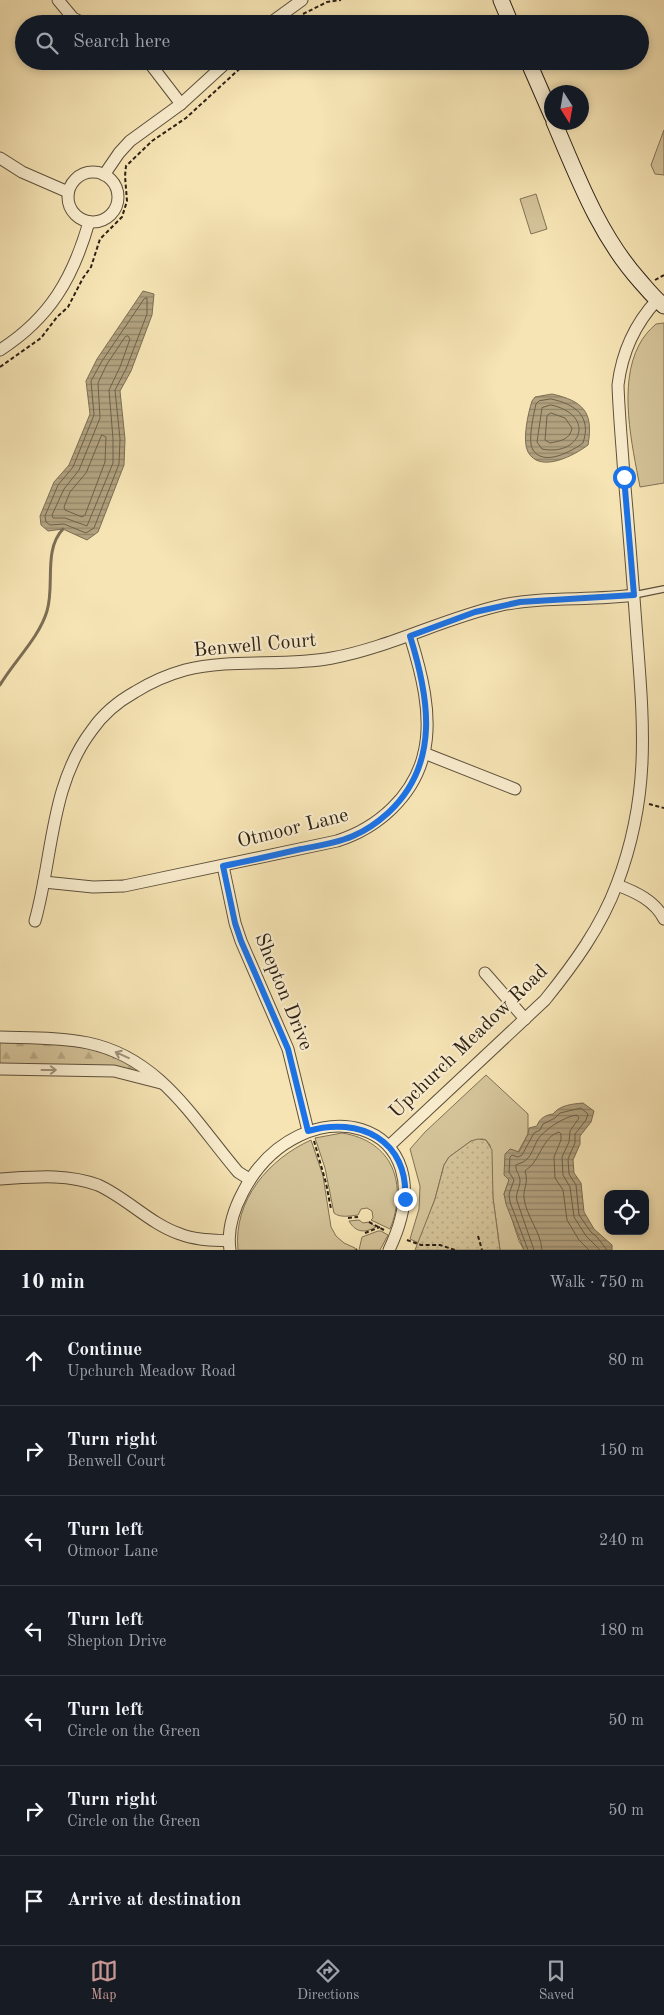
<!DOCTYPE html>
<meta charset="utf-8">
<style>
:root{--surface:#171b24;--page:#242831;--text:#f1f3f6;--muted:#9ea1a6;--line:#363941;--accent:#c59692}
body{margin:0;font-family:"Old Standard TT",serif;background:var(--page);color:var(--text)}
.controls{position:absolute;right:15px;bottom:15px;display:grid;overflow:hidden;border-radius:10px;box-shadow:0 2px 8px #0003}
.controls button{width:45px;height:45px;display:grid;place-items:center;padding:0;border:0;border-bottom:1px solid var(--line);background:var(--surface);color:var(--text);font:25px sans-serif}
.compass{position:absolute;left:544px;top:85px;width:45px;height:45px;border-radius:50%;background:var(--surface);box-shadow:0 2px 8px #0003;rotate:169deg}
.stop{position:absolute;width:15px;height:15px;margin:-11px;border:4px solid #1a73e8;border-radius:50%;background:#fff}
.stop.end{background:#1a73e8;border-color:#fff;box-shadow:0 1px 5px #0008}
.list{margin:0;padding:0;list-style:none}
h2{display:flex;justify-content:space-between;align-items:center;height:65px;margin:0;padding:0 20px;font-size:21px}
h2 small{font-size:16px;font-weight:400;color:var(--muted)}
.list li{display:grid;grid-template-columns:32px 1fr auto;gap:15px;align-items:center;box-sizing:border-box;height:90px;padding:0 20px;border-top:1px solid var(--line)}
.list b{display:block;font-size:19px;white-space:nowrap}
.list p{margin:0;font-size:16px;white-space:nowrap;color:var(--muted)}
.list em{font-size:16px;font-style:normal;color:var(--muted)}
.icon{flex:none;width:28px;height:28px;fill:none;stroke:currentColor;stroke-width:2;stroke-linecap:round;stroke-linejoin:round}
.map{position:relative;flex:none;width:664px;height:1250px;overflow:hidden}
.search{position:absolute;background:var(--surface);box-shadow:0 2px 8px #0003;left:15px;right:15px;top:15px;height:55px;display:flex;align-items:center;gap:12px;box-sizing:border-box;padding:0 18px;border-radius:28px;color:var(--muted);font-size:19px}
.sheet{height:695px;background:var(--surface)}
nav{display:flex;justify-content:space-around;align-items:center;box-sizing:border-box;height:70px;border-top:1px solid var(--line);background:var(--surface);font-size:14px;color:var(--muted)}
nav a{display:grid;justify-items:center;gap:2px}
nav .on{color:var(--accent)}
.map>svg:first-child{display:block}
.green{fill:#d4c399;stroke:#807256}
.forest{fill:url(#forest-firs);stroke:#807256}
.park{fill:url(#park-dots);stroke:#807256}
.water{fill:url(#water-rules);stroke:#7c6d54}
.lines{fill:none;stroke-linecap:round;stroke-linejoin:round}
.shore{stroke:#6e6049;stroke-width:1}
.stream{stroke:#7c6d54;stroke-width:3}
.lane-casing{stroke:#5e513c;stroke-width:8}
.street-casing{stroke:#5e513c;stroke-width:13}
.secondary-casing{stroke:#2c2014;stroke-width:17}
.path{stroke:#2c2014;stroke-width:2;stroke-dasharray:4 2.5;stroke-linecap:butt}
.lane{stroke:#f9edce;stroke-width:5.5}
.street{stroke:#f9edce;stroke-width:11}
.secondary{stroke:#f9edce;stroke-width:15}
.oneway{stroke:#9d917a}
.route{stroke:#1a73e8;stroke-width:6}
.labels{text-anchor:middle;dominant-baseline:central;stroke-width:4.5;stroke-linejoin:round;paint-order:stroke}
.street-label{font-size:20px;fill:#2c2014;stroke:#f9edce}
</style>
<div class="map">
<svg width="664" height="1250" viewBox="0 0 664 1250">
<defs>
<pattern id="forest-firs" width="22" height="20" patternUnits="userSpaceOnUse" patternTransform="scale(1.25)"><rect width="22" height="20" fill="#d4c399"/><path d="M5 1l3.5 6h-7zM16 11l3.5 6h-7z" fill="#b6a783"/></pattern>
<pattern id="park-dots" width="8" height="8" patternUnits="userSpaceOnUse" patternTransform="scale(1.25)"><rect width="8" height="8" fill="#d4c399"/><path d="M2 2h.1M6 6h.1" fill="none" stroke="#b6a783" stroke-width="1.8" stroke-linecap="round"/></pattern>
<pattern id="water-rules" width="6" height="5" patternUnits="userSpaceOnUse" patternTransform="scale(1.25)"><rect width="6" height="5" fill="#b1a17e"/><path d="M0 2.5h6" fill="none" stroke="#908366"/></pattern>
</defs>
<rect width="100%" height="100%" fill="#f6e4b4"/>
<filter id="stains"><feTurbulence type="fractalNoise" baseFrequency=".004" numOctaves="4"/><feColorMatrix values="0 0 0 0 .2 0 0 0 0 .09 0 0 0 0 .02 0 0 0 .5 -.17"/></filter>
<radialGradient id="worn" r=".72"><stop offset=".6" stop-color="#630" stop-opacity="0"/><stop offset="1" stop-color="#630" stop-opacity=".3"/></radialGradient>
<!-- green -->
<g class="green">
<polygon points="664,130 664,175 655,174 651,165"/>
<polygon points="536,194 547,229 531,234 520,199"/>
<path d="M664,323V483L640,487C632,445 618,385 639,345C643,337 649,330 656,324Z"/>
<polygon points="486,1075 528,1114 528,1134 518,1152 510,1149 509,1180 504,1194 519,1241 524,1250 500,1250 493,1198 490,1145 486,1140 482,1139 471,1141 449,1157 444,1165 435,1199 419,1243 410,1239 419,1209 420,1186 410,1149 425,1132"/>
<path d="M342,1133C393,1141 408,1184 390,1229L371,1220L373,1218L372,1211L367,1208L361,1209L358,1215C350,1216 340,1218 334,1213L325,1168L315,1138Z"/>
<path d="M311,1140L323,1176L331,1227L336,1236L344,1243L355,1248V1250H238C233,1200 269,1159 311,1140Z"/>
<path d="M359,1220L363,1223L369,1222L376,1227C365,1233 356,1233 349,1221Z"/>
<polygon points="378,1231 381,1231 388,1235 380,1250 359,1250 362,1237"/>
</g>
<!-- forest -->
<polygon class="forest" points="0,1040 67,1043 124,1058 154,1078 0,1066"/>
<!-- park -->
<polygon class="park" points="478,1139 486,1140 492,1150 493,1198 500,1250 415,1250 435,1199 444,1165 449,1157 471,1141"/>
<!-- water -->
<g class="water">
<polygon points="143,291 154,294 152,315 131,371 120,391 125,439 124,465 98,532 87,540 63,529 48,531 41,525 40,516 54,482 69,465 90,414 86,381 97,359"/>
<path d="M552,394C583,401 594,412 588,445C575,455 540,474 528,452C522,441 528,413 532,401L535,397Z"/>
<path d="M583,1103L594,1111L591,1122L580,1136V1144L573,1160L574,1173L581,1183L584,1212L594,1229L612,1245V1250H524L506,1204L504,1194L509,1180L504,1175L505,1154L510,1149L519,1152L528,1134L529,1128L537,1126C539,1119 545,1115 553,1114C560,1105 572,1104 583,1103Z"/>
</g>
<g class="lines">
<!-- shore -->
<g class="shore">
<polygon points="147,298 147,314 126,369 115,390 120,439 119,464 94,528 86,533 64,524 50,525 46,522 45,516 58,485 73,467 94,415 91,381 102,361 144,299"/>
<polygon points="128,336 130,339 120,367 109,390 113,439 113,463 87,526 65,518 53,518 52,515 64,489 79,470 100,418 98,383 107,364 125,337"/>
<path d="M551,399C575,404 592,416 583,443C572,451 544,467 533,450C527,442 534,413 536,404L539,401Z"/>
<path d="M551,405C597,415 581,457 542,449L537,442L542,408Z"/>
<path d="M551,413L565,418L572,428C570,440 560,441 550,443L545,440L547,416Z"/>
<polygon points="102,435 106,437 105,462 85,515 82,517 65,510 64,507 70,492 86,473"/>
<polyline points="528,1250 510,1202 509,1194 514,1180 509,1172 510,1157 512,1155 518,1157 522,1155 534,1133 540,1130 543,1124 555,1118 560,1113 581,1108 588,1114 586,1120 575,1134 575,1143 568,1159 569,1174 576,1185 579,1215 591,1232 597,1237 607,1250"/>
<path d="M534,1250L517,1201C515,1193 520,1188 520,1181C520,1174 515,1171 516,1165C519,1163 523,1163 526,1160C532,1155 534,1146 538,1139C544,1130 565,1116 577,1115L579,1118L570,1131L569,1142L562,1157L563,1175L570,1187L574,1217L586,1236L600,1250"/>
<path d="M542,1250C541,1232 526,1216 524,1198C523,1188 529,1183 525,1171C528,1168 532,1166 534,1162C541,1153 546,1135 559,1132L561,1134V1140L554,1157L555,1178L563,1190L567,1220L579,1240L589,1250"/>
</g>
<!-- stream -->
<path class="stream" d="M0,685C14,661 39,638 47,611C55,585 43,550 63,529"/>
<defs>
<polyline id="lane" points="634,595 664,589"/>
<g id="street">
<polyline points="58,0 73,18 85,24"/>
<polyline points="269,24 302,0"/>
<polyline points="148,61 181,104"/>
<polyline points="0,158 22,172 68,192"/>
<circle cx="93" cy="197" r="25"/>
<polyline points="104,175 119,153 130,141 181,104 228,61"/>
<path d="M0,350C50,318 73,278 89,222"/>
<polyline points="424,753 515,789"/>
<polyline points="223,866 235,923 241,941 288,1049 308,1131"/>
<path d="M44,882L93,887L124,886L337,841C378,828 414,796 424,753C433,715 421,671 410,636"/>
<path d="M617,885C636,892 655,901 664,919"/>
<path d="M35,921C53,857 50,785 92,730C103,714 119,701 135,692C151,682 167,675 185,670C232,658 285,667 332,658C391,647 444,618 502,605C546,596 590,601 634,595"/>
<polyline points="485,973 525,1019"/>
<path d="M0,1037C29,1038 59,1037 88,1043C160,1058 193,1119 238,1172L249,1179"/>
<polyline points="0,1069 114,1071 161,1083"/>
<path d="M389,1146L545,1000C574,964 601,927 617,884C650,797 644,728 637,638C633,584 629,530 624,476C622,445 619,415 618,385C622,352 634,325 657,300"/>
<path d="M0,1179C33,1177 66,1173 98,1185C127,1198 150,1224 180,1234C195,1240 212,1240 229,1241"/>
<path d="M230,1250C227,1231 234,1209 243,1192C300,1082 453,1116 389,1250"/>
</g>
<g id="secondary">
<polyline points="501,0 511,24"/>
<polyline points="528,61 552,116"/>
<path d="M554,122C578,178 599,235 640,281C648,290 655,299 664,306"/>
</g>
</defs>
<!-- lane casing -->
<use href="#lane" class="lane-casing"/>
<!-- street casing -->
<use href="#street" class="street-casing"/>
<!-- secondary casing -->
<use href="#secondary" class="secondary-casing"/>
<!-- path -->
<g class="path">
<polyline points="303,14 327,2 341,0"/>
<polyline points="655,280 664,275"/>
<polyline points="0,367 41,338 57,317 68,307 83,278 91,267 100,239 122,217 127,201 125,176 126,166 152,141 186,118 248,61"/>
<polyline points="649,804 664,808"/>
<polyline points="314,1141 326,1183 331,1209"/>
<polyline points="348,1218 358,1217"/>
<polyline points="369,1222 384,1230"/>
<polyline points="365,1233 380,1227"/>
<polyline points="478,1236 482,1250"/>
<polyline points="407,1240 421,1245 440,1245 455,1250"/>
<polyline points="356,1250 357,1249"/>
</g>
<!-- lane -->
<use href="#lane" class="lane"/>
<!-- street -->
<use href="#street" class="street"/>
<!-- secondary -->
<use href="#secondary" class="secondary"/>
</g>
<!-- one-way arrows -->
<defs><path id="oneway-shaft" d="M-6 0H5M1.5-3L5.5 0L1.5 3" fill="none" stroke-width="1.6" stroke-linecap="round" stroke-linejoin="round" transform="scale(1.25)"/></defs>
<g class="oneway">
<use href="#oneway-shaft" transform="translate(122 1055) rotate(-156)"/>
<use href="#oneway-shaft" transform="translate(49 1070)"/>
</g>
<g class="lines">
<!-- route -->
<path class="route" d="M405,1199C409,1140 359,1116 308,1131L288,1049L241,941L235,923L223,866C249,861 275,855 301,849C318,846 337,843 353,836C365,831 378,822 388,813C441,764 429,697 410,636L475,612L520,602L634,595L624,477"/>
</g>
<g class="labels">
<!-- street labels -->
<g class="street-label">
<text transform="translate(255 646) rotate(-5)">Benwell Court</text>
<text transform="translate(293 829) rotate(-14)">Otmoor Lane</text>
<text transform="translate(283 992) rotate(68)">Shepton Drive</text>
<text transform="translate(469 1042) rotate(-44)">Upchurch Meadow Road</text>
</g>
</g>
<rect width="100%" height="100%" filter="url(#stains)"/>
<rect width="100%" height="100%" fill="url(#worn)"/>
</svg>
<div class="controls">
<button><svg class="icon" aria-label="locate" viewBox="0 0 24 24"><circle cx="12" cy="12" r="6"/><path d="M12 2v4M12 18v4M2 12h4M18 12h4"/></svg></button>
</div>
<svg class="compass" viewBox="-18 -18 36 36"><path d="M0-13l5 13h-10z" fill="#e53935"/><path d="M0 13l5-13h-10z" fill="#9ea1a6"/></svg>
<div class="stop" style="left:624px;top:477px"></div>
<div class="stop end" style="left:405px;top:1199px"></div>
<div class="search"><svg class="icon" aria-label="search" viewBox="0 0 24 24"><circle cx="10" cy="10" r="6"/><path d="M15 15l6 6"/></svg>Search here</div>
</div>
<section class="sheet">
<h2>10 min<small>Walk · 750 m</small></h2>
<ul class="list">
<li><svg class="icon" aria-label="ahead" viewBox="0 0 24 24"><path d="M12 20V5M6 11l6-6 6 6"/></svg><div><b>Continue</b><p>Upchurch Meadow Road</p></div><em>80 m</em></li>
<li><svg class="icon" aria-label="right" viewBox="0 0 24 24"><path d="M7 20v-9h11M14 6l5 5-5 5"/></svg><div><b>Turn right</b><p>Benwell Court</p></div><em>150 m</em></li>
<li><svg class="icon" aria-label="left" viewBox="0 0 24 24"><path d="M17 20v-9H6M10 6l-5 5 5 5"/></svg><div><b>Turn left</b><p>Otmoor Lane</p></div><em>240 m</em></li>
<li><svg class="icon" aria-label="left" viewBox="0 0 24 24"><path d="M17 20v-9H6M10 6l-5 5 5 5"/></svg><div><b>Turn left</b><p>Shepton Drive</p></div><em>180 m</em></li>
<li><svg class="icon" aria-label="left" viewBox="0 0 24 24"><path d="M17 20v-9H6M10 6l-5 5 5 5"/></svg><div><b>Turn left</b><p>Circle on the Green</p></div><em>50 m</em></li>
<li><svg class="icon" aria-label="right" viewBox="0 0 24 24"><path d="M7 20v-9h11M14 6l5 5-5 5"/></svg><div><b>Turn right</b><p>Circle on the Green</p></div><em>50 m</em></li>
<li><svg class="icon" aria-label="arrive" viewBox="0 0 24 24"><path d="M6 21V4h12l-3 4 3 4H6"/></svg><div><b>Arrive at destination</b></div></li>
</ul>
</section>
<nav>
<a class="on"><svg class="icon" aria-label="map" viewBox="0 0 24 24"><path d="M3 6l6-2 6 2 6-2v14l-6 2-6-2-6 2zM9 4v14M15 6v14"/></svg>Map</a>
<a><svg class="icon" aria-label="directions" viewBox="0 0 24 24"><path d="M12 3l9 9-9 9-9-9zM9 14v-3h6M13 9l2 2-2 2"/></svg>Directions</a>
<a><svg class="icon" aria-label="saved" viewBox="0 0 24 24"><path d="M7 4h10v16l-5-4-5 4z"/></svg>Saved</a>
</nav>
